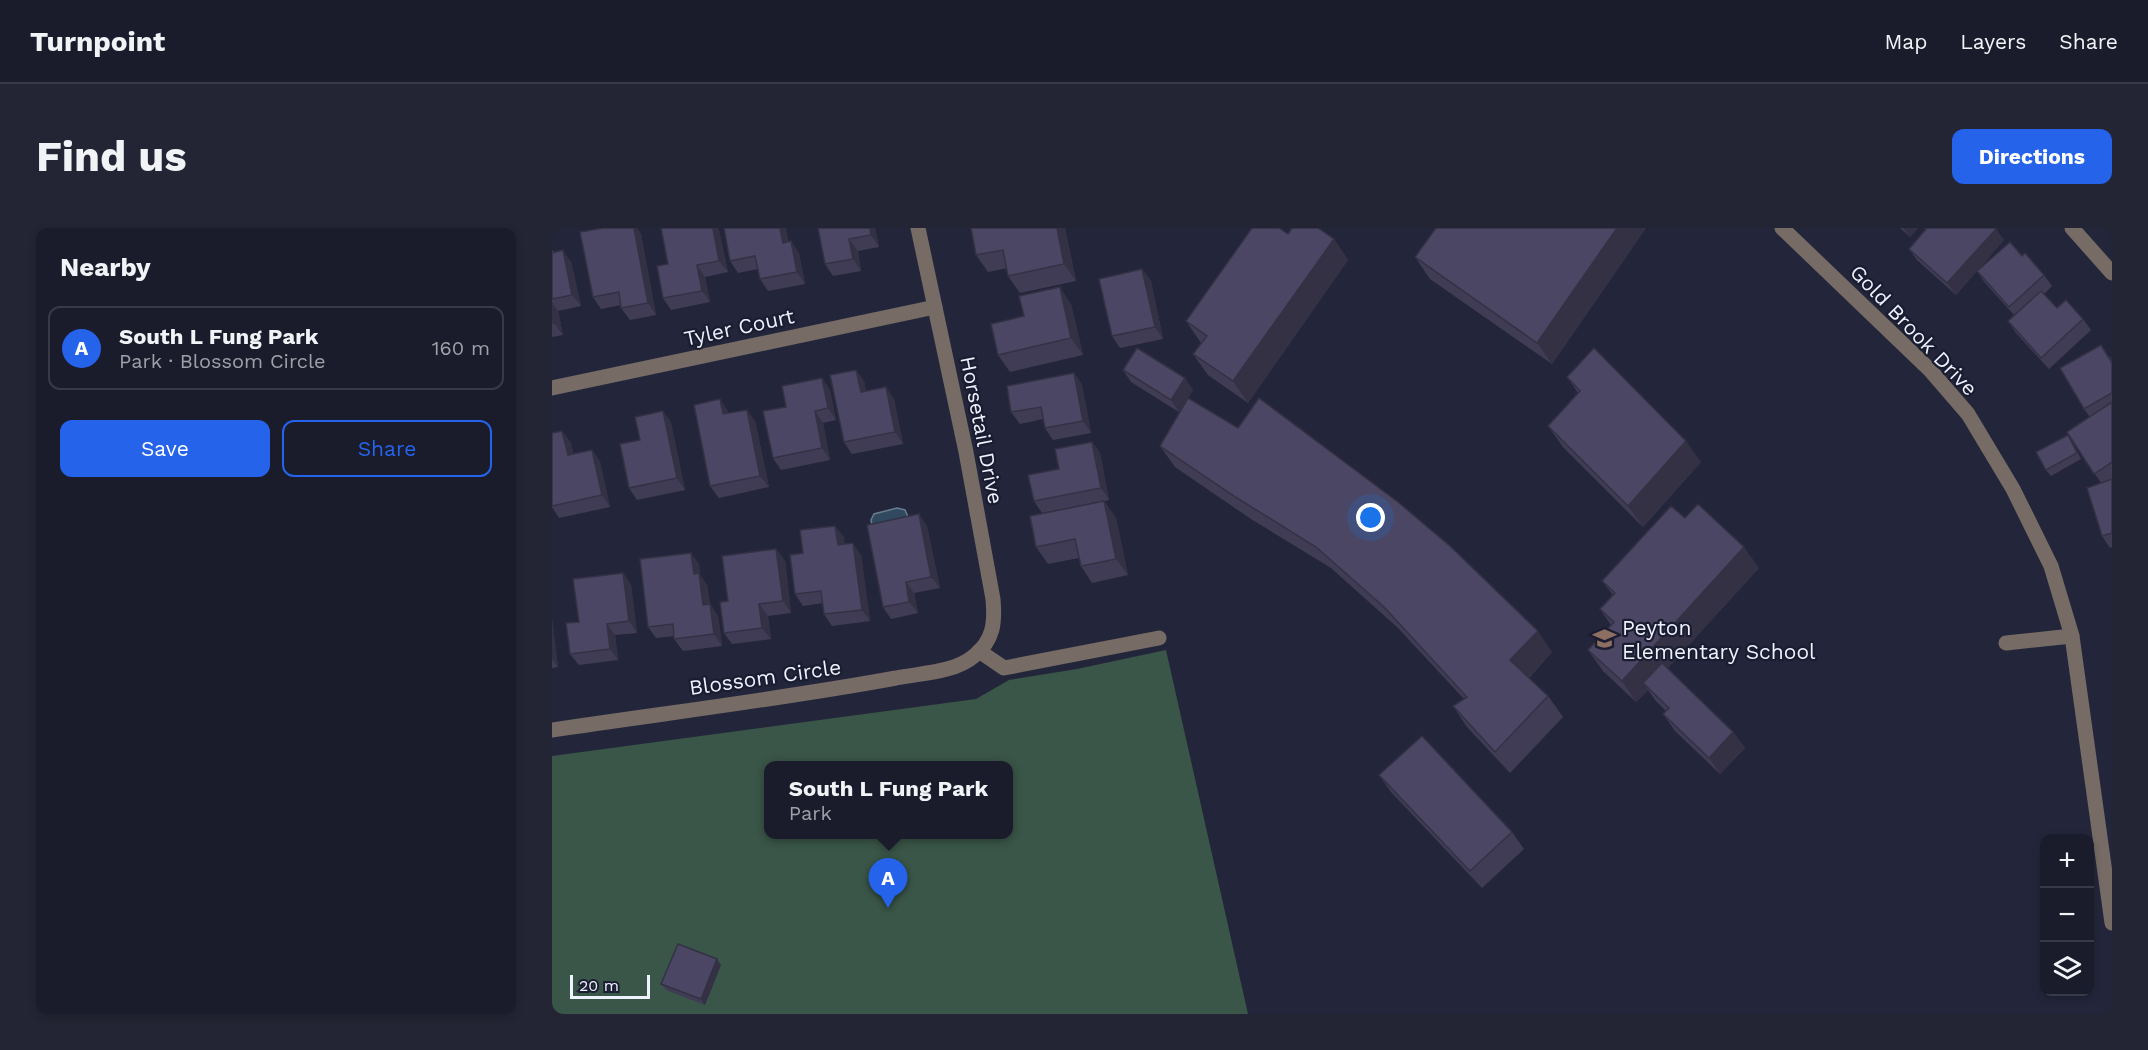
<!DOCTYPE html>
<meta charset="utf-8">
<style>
:root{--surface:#1a1c2c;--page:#232534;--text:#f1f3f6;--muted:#9fa1a9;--line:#383a48;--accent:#2563eb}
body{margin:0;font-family:"Work Sans",sans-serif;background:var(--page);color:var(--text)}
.controls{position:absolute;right:18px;bottom:18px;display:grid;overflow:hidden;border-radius:12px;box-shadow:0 3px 9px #0003}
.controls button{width:54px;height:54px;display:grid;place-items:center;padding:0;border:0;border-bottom:2px solid var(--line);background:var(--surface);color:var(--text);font:30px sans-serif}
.scale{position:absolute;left:18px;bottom:15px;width:80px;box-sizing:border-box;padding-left:6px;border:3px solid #eef1fe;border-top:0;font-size:16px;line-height:21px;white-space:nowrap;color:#eef1fe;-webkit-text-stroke:4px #1a1c30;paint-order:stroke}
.you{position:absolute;left:819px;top:290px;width:21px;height:21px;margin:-15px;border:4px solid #fff;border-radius:50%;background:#1a73e8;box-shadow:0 0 0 9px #1a73e833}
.badge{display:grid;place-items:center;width:39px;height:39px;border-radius:50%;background:var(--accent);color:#fff;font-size:20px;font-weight:700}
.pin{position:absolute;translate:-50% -50px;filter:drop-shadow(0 2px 3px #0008)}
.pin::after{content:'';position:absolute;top:32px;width:21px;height:18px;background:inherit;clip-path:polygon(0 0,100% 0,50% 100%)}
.popup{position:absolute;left:212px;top:533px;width:249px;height:78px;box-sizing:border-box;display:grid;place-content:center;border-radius:12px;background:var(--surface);filter:drop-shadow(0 2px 4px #0005);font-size:20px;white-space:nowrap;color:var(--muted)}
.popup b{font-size:22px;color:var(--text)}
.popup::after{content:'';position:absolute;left:50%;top:100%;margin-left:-12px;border:12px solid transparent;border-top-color:var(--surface)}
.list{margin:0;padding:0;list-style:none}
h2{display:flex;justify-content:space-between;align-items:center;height:78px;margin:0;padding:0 24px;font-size:26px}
h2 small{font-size:20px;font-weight:400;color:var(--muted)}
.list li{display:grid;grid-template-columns:39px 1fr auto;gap:18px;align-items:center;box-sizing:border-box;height:84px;margin:0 12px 12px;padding:0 12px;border:2px solid var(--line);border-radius:12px}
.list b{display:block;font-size:22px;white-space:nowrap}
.list p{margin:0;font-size:20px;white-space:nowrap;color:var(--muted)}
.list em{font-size:20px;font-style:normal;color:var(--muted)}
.actions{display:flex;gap:12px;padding:18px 24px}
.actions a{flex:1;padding:14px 0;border:2px solid var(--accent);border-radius:12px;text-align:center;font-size:21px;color:var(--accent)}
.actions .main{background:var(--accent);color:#fff}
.icon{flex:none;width:33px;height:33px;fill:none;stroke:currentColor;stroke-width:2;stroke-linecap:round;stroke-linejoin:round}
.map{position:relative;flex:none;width:1560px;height:786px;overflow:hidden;border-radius:12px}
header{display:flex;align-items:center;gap:36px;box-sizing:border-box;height:84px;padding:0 30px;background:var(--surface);border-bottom:2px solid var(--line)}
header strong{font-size:28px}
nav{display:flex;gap:33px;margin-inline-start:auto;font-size:21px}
.intro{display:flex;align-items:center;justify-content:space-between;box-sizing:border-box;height:144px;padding:0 36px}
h1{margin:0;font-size:42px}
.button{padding:15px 27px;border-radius:12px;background:var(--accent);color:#fff;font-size:21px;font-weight:700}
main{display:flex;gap:36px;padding:0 36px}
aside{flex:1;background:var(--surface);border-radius:12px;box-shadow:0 3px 9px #0003}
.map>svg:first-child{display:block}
.green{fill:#3a5648;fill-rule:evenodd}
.water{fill:#30495e;stroke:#697b8e;stroke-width:1.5}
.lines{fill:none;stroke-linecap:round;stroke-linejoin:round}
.minor{stroke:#766b65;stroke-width:15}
.wall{fill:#403c55}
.shaded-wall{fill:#343145}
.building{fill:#4b4663;stroke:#343145;stroke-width:1.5}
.labels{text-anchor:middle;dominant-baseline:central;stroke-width:4.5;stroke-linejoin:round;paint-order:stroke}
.street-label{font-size:21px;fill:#eef1fe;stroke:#1a1c30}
.poi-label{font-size:21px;fill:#eef1fe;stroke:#1a1c30;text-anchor:start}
</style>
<header>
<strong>Turnpoint</strong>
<nav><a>Map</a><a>Layers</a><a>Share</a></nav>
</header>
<div class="intro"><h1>Find us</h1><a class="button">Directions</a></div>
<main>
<aside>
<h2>Nearby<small></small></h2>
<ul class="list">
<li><span class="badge">A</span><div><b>South L Fung Park</b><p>Park · Blossom Circle</p></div><em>160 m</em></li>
</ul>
<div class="actions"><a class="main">Save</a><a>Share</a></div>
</aside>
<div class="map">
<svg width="1560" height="786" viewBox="0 0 1560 786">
<rect width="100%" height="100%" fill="#23263a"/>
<!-- green -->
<path class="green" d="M614,422L696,786H0V528L424,471L457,452L525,441ZM216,538H456V606H216Z"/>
<!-- water -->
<polygon class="water" points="345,280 353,282 357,291 320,297 319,292 322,286"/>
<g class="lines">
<!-- minor -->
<g class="minor">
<polyline points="1230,0 1378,142 1416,186 1461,261 1499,338 1520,408 1560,695"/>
<polyline points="1520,0 1560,45"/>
<polyline points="0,160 383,79"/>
<polyline points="1454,415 1520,408"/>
<polyline points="427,423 452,440 607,410"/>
<path d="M0,502C114,485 230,471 344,450C368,445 402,445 422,428C442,412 443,394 441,371L414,224L366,0"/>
</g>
</g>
<!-- wall -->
<g class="wall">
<polygon points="51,0 85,0 89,6 104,87 78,92 69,80 69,77 49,81 41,69"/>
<polygon points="266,0 323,0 327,19 306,23 309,43 281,48 273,36"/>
<polygon points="420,0 513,0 524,53 468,65 456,48 455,40 436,44 424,27"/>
<polygon points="1094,0 1000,136 878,51 863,29"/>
<polygon points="1348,0 1366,0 1358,9"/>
<polygon points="1372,0 1443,0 1452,12 1426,42 1470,28 1492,47 1500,58 1492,66 1505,80 1531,91 1539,102 1497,141 1464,105 1456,93 1462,87 1433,55 1425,43 1404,67 1365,32 1357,21 1374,2"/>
<polygon points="167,2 176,44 153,49 158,74 119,82 111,70"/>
<polygon points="736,6 782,11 796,32 696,175 656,147 641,126 649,115 634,93"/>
<polygon points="236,14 247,25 253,56 216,63 208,51 206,41 186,45 178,33"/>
<polygon points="0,22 2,24 19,34 29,78 6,83 11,107 0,109"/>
<polygon points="590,41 599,53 611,111 568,120 560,108"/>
<polygon points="519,76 531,127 458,144 446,127 472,88"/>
<polygon points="1558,128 1560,133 1560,319 1558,320 1550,308 1549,255 1515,204 1538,189 1532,181"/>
<polygon points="571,142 641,162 627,184 579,154"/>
<polygon points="522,145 530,157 539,205 501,212 493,200 491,191 468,196 459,184"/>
<polygon points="1015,149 1149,234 1091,299 1011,219 996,198 1026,165"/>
<polygon points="270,150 278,162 284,192 271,195 278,232 229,242 221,230 234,179"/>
<polygon points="312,153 314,163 342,171 351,216 300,226 292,214"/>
<polygon points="168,171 176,185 203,193 217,259 167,270 158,258"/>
<polygon points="111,183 119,195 133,262 85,272 77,260 88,212"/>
<polygon points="10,203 19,215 21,226 40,222 48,234 58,279 7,290 0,279 0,205"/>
<polygon points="1520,213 1529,231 1499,248 1494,242"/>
<polygon points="540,214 548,225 557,272 552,273 564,290 576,347 540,355 529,338 527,330 496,336 484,319 546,274 490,285 482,273 507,241"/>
<polygon points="608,218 1000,424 977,450 996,468 1011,489 958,545 915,499 901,478 912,471 846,400 779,340 699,291 623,239"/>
<polygon points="1133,290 1207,340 1115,440 1181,504 1193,520 1168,546 1123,503 1111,486 1114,483 1103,472 1096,462 1084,474 1051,443 1036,422 1059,397 1048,381 1061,367 1050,353"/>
<polygon points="375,298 388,360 362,365 366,385 339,391 331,379"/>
<polygon points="292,309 292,316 309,327 318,393 280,398 272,386 271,375 251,378 243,366 251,325"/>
<polygon points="224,321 233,333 239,385 216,388 219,411 180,416 172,405 176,373"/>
<polygon points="147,336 148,347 155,357 158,376 166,388 170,418 131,423 122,411 122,408 104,410 96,399"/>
<polygon points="71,345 79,357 85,405 63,407 66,432 27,437 18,426 27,394"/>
<polygon points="0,391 6,439 0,440"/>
<polygon points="827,547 960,604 972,621 930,660 839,564"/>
<polygon points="169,737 153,777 114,762 109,756"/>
</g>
<!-- shaded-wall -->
<g class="shaded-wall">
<polygon points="82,0 85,0 89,6 104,87 96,75"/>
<polygon points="161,0 166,0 167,2 176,44 167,33"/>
<polygon points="228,0 234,0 239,26 231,15"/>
<polygon points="318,0 323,0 327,19 319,7"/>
<polygon points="505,0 513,0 524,53 512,36"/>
<polygon points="1065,0 1094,0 1000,136 985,115"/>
<polygon points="1351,0 1366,0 1358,9"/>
<polygon points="1444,1 1452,12 1404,67 1395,55"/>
<polygon points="297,11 306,23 309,43 301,31"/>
<polygon points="782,11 796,32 696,175 681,153"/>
<polygon points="239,13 247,25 253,56 245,44"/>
<polygon points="11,22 19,34 29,78 20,67"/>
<polygon points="145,37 153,49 158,74 150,63"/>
<polygon points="590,41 599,53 611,111 603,99"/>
<polygon points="508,59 519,76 531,127 519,110"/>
<polygon points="0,74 6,83 11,107 2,95 0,82"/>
<polygon points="304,142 312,153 317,176 309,164"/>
<polygon points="522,145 530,157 539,205 531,193"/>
<polygon points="270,150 278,162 284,192 276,180"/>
<polygon points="633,150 641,162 627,184 619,172"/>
<polygon points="334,159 342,171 351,216 343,204"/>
<polygon points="168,171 176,183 179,198 171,186"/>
<polygon points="195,182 203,193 217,259 208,248"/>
<polygon points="111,183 119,195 133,262 125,250"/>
<polygon points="263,183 271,195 278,232 270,220"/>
<polygon points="10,203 19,215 24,239 16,227"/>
<polygon points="1134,213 1149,234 1091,299 1076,278"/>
<polygon points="540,214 548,225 557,272 549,260"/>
<polygon points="40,222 48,234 58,279 50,267"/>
<polygon points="552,273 564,290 576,347 564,331"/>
<polygon points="367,286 375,298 388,360 379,349"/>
<polygon points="283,298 292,309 294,329 286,317"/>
<polygon points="301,315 309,327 318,393 310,382"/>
<polygon points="1192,319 1207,340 1097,461 1091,455 1096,462 1084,474 1070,453"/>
<polygon points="224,321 233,333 239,385 231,373"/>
<polygon points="139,325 147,336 148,347 155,357 159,389 151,377 142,346"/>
<polygon points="71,345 79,357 85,405 77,393"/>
<polygon points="354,354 362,365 366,385 357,374"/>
<polygon points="158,376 166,388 170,418 162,406"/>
<polygon points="207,376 216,388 219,411 210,400"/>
<polygon points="0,391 6,439 0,431"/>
<polygon points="55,396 63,407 66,432 58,421"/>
<polygon points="986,403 1000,424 973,453 958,432"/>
<polygon points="1181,504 1193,520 1168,546 1157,530"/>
<polygon points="165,731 169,737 153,777 149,771"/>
</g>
<!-- building -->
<g class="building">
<polygon points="51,0 82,0 96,75 69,80 67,64 41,69 28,4"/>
<polygon points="109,0 161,0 167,33 145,37 150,63 111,70 105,38 116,36"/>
<polygon points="172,0 228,0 231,15 239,13 245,44 208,51 203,28 178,33"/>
<polygon points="266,0 318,0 319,7 297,11 301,31 273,36"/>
<polygon points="419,0 505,0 512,36 456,48 451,22 424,27"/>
<polygon points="700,0 727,0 736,6 740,0 766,0 782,11 681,153 641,126 655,108 634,93"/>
<polygon points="884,0 1065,0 985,115 863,29"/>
<polygon points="1375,0 1443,0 1444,1 1395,55 1357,21"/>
<polygon points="1458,14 1470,28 1473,25 1492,47 1457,79 1425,43"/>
<polygon points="11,22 20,67 0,71 0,25"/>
<polygon points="590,41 603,99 560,108 547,51"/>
<polygon points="508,59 519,110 446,127 439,96 472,88 467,68"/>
<polygon points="1489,63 1505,80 1514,72 1531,91 1489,130 1456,93"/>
<polygon points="0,82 2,95 0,95"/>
<polygon points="1549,117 1560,135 1560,165 1532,181 1508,140"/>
<polygon points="585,120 633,150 619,172 571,142"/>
<polygon points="1042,120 1134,213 1076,278 996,198 1028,163 1015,149"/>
<polygon points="304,142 309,164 334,159 343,204 292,214 278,147"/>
<polygon points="522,145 531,193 493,200 489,179 459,184 455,158"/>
<polygon points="270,150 276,180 263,183 270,220 221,230 211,183 234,179 230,158"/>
<polygon points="636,170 686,200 707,170 846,274 898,318 986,403 958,432 996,468 943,524 901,478 915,469 832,379 764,319 685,270 608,218"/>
<polygon points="168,171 171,186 195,182 208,248 158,258 142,177"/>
<polygon points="1560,174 1560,234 1542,246 1515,204"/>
<polygon points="111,183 125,250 77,260 68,216 88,212 83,189"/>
<polygon points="10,203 16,227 40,222 50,267 0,278 0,205"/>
<polygon points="1516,207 1525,225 1494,242 1484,224"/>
<polygon points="540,214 549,260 482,273 476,247 507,241 503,221"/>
<polygon points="1560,251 1560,305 1550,308 1535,260"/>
<polygon points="552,273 564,331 529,338 523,311 484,319 478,288"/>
<polygon points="1146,276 1192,319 1070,453 1036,422 1062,394 1048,381 1063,365 1050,353 1119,278 1133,290"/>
<polygon points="367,286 379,349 354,354 357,374 331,379 315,297"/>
<polygon points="283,298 286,317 301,315 310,382 272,386 269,363 243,366 238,327 251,325 248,302"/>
<polygon points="224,321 231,373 207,376 210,400 172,405 168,374 176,373 170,328"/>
<polygon points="139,325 142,346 147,345 151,377 158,376 162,406 122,411 121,396 96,399 88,331"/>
<polygon points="71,345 77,393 55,396 58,421 18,426 14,395 27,394 21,351"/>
<polygon points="1110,435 1181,504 1157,530 1111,486 1117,480 1091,455"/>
<polygon points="870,508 960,604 918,643 827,547"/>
<polygon points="126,716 165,731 149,771 109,756"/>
</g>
<!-- icons -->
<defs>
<symbol id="school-bare" viewBox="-9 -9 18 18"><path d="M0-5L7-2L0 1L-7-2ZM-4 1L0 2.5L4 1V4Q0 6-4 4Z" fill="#8d6e63" stroke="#1a1c30" stroke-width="2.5" paint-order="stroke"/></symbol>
</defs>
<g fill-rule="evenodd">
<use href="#school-bare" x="1036" y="394" width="33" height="33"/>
</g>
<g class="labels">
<!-- street labels -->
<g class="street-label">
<text transform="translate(187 99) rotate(-12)">Tyler Court</text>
<text transform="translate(1362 102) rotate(46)">Gold Brook Drive</text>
<text transform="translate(430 202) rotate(79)">Horsetail Drive</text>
<text transform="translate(213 449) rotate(-8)">Blossom Circle</text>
</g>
<!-- poi labels -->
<g class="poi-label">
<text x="1070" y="399">Peyton<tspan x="1070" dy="24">Elementary School</tspan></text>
</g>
</g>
</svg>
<div class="controls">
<button>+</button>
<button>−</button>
<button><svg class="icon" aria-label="layers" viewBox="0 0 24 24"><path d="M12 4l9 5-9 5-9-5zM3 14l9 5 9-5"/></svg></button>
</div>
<div class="scale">20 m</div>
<div class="you"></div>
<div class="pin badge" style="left:336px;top:680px">A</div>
<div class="popup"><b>South L Fung Park</b>Park</div>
</div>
</main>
